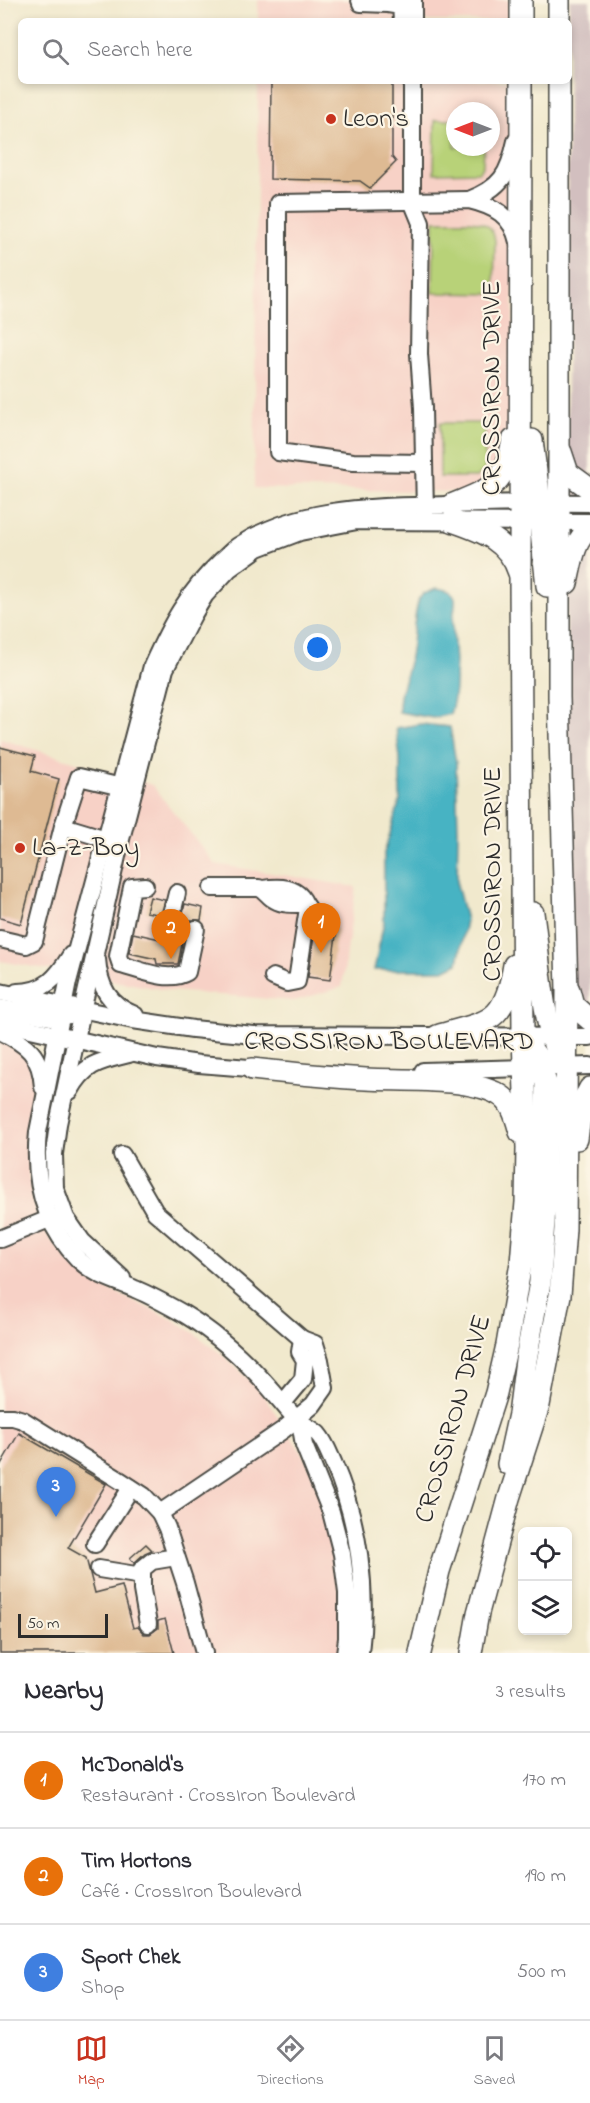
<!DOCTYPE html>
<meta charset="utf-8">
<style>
:root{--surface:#fff;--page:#f2f2f3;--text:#2b2b33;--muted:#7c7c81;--line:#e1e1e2;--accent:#c8321e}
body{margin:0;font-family:"Indie Flower",sans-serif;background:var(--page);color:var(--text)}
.controls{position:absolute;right:18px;bottom:18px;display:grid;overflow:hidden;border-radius:9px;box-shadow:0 3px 9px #0003}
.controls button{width:54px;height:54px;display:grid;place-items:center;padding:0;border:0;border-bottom:2px solid var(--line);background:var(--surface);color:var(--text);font:30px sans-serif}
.compass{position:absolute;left:446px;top:102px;width:54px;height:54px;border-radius:50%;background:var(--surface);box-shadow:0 3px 9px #0003;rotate:270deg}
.scale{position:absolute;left:18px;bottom:15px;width:90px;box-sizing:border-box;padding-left:6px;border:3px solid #2b2b2b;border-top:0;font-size:16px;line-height:21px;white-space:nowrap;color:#2b2b2b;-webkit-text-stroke:4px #fcf5e5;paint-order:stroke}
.you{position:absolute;left:318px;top:648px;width:21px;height:21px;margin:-15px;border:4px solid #fff;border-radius:50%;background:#1a73e8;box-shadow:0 0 0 9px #1a73e833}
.badge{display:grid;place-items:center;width:39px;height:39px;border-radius:50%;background:var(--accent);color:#fff;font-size:20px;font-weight:700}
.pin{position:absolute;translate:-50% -50px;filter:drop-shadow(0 2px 3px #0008)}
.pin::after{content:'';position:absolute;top:32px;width:21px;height:18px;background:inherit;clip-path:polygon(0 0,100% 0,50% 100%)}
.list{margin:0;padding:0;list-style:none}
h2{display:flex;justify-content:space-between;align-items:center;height:78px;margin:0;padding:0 24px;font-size:26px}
h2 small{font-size:20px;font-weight:400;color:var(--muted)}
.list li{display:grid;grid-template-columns:39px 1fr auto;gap:18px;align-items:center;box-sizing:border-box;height:96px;padding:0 24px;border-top:2px solid var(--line)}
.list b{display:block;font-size:22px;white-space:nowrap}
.list p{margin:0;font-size:20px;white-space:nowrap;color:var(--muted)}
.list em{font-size:20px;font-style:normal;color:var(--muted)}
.icon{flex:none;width:33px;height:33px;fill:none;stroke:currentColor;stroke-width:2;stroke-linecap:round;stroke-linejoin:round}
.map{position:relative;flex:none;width:590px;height:1653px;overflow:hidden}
.search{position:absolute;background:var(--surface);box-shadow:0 3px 9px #0003;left:18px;right:18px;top:18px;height:66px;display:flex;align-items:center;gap:15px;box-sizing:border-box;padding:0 21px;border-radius:9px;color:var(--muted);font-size:22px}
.sheet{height:366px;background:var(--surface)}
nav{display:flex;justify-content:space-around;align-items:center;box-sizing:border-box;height:84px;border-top:2px solid var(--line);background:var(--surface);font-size:16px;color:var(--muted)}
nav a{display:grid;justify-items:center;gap:3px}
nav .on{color:var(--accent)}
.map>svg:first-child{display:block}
.built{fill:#f7d1c6;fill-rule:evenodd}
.industrial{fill:#d2bfbf}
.green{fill:#b8d278;stroke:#727e52;stroke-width:1.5}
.water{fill:#46b3c3;stroke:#386f77;stroke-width:1.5}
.building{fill:#deba93}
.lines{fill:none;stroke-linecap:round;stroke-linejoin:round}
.minor-casing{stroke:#494843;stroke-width:20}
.major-casing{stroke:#494843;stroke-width:24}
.minor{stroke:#fff;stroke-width:16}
.major{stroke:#fff;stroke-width:21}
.poi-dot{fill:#c8321e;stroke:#fcf5e5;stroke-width:2}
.labels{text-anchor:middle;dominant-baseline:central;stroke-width:4.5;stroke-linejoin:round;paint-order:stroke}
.poi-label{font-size:27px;fill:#2b2b2b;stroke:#fcf5e5;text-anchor:start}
.street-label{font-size:27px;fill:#2b2b2b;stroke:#fcf5e5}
</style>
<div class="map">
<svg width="590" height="1653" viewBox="0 0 590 1653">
<rect width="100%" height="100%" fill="#fcf5e5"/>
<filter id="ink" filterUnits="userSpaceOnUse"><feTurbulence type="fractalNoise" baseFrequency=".0167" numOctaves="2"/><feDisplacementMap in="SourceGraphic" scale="12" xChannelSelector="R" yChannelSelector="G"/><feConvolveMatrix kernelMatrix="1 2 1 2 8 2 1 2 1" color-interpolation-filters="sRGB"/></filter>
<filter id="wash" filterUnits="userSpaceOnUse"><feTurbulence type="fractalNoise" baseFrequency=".008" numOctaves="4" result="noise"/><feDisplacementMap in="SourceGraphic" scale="24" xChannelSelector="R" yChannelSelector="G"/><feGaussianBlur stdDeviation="1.35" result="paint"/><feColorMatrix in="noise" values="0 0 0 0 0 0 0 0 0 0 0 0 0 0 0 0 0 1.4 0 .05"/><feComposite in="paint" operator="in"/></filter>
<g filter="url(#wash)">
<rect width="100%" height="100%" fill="#f1e9cd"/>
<!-- built -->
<g class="built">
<polygon points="258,0 515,0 514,21 258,21"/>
<path d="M258,81H514L513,390L504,457L492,479L464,492L254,488ZM455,111H491V147H455Z"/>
<polygon points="0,739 152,785 215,864 356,887 342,987 294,1001 172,991 0,961"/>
<polygon points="0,1040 30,1058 37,1089 29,1138 29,1177 37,1215 51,1240 72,1263 89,1278 102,1286 172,1319 190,1330 223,1355 259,1389 307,1460 338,1542 344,1653 0,1653"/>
</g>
<!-- industrial -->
<polygon class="industrial" points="570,0 590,0 590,1037 566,1037 568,21"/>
<!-- green -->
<g class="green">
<polygon points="435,120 455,120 455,147 484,147 483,165 479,172 434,173"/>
<path d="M434,221C449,222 475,217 489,227C493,230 494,236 495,240L494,294L433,293Z"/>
<polygon points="440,423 485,423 485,470 476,477 440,477"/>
</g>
<!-- water -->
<g class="water">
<path d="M436,588C443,589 453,590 455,598C456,605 453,615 453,621C453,652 460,685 450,714L433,718L399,712C399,692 403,687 407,670C414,647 412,622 419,599L424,593Z"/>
<polygon points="421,724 450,727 456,763 458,831 457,885 466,920 458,963 444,970 374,970 384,922 384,853 400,800 400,758 396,728"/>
</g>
<g id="blocks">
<!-- building -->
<g class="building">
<polygon points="271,81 392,81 392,157 396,162 370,188 360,181 270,179"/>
<polygon points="0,747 35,756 31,771 59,779 21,924 0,918"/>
<polygon points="150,897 165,900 161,915 146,912"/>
<polygon points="185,904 203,908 201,920 181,920"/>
<polygon points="322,920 332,921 331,928 337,928 330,980 308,977 316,923 321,923"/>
<polygon points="133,933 182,944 178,964 157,964 156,959 129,953"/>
<polygon points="19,1433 106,1484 68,1548 86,1558 95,1593 122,1586 133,1628 138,1627 144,1634 150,1634 158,1628 158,1621 165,1619 174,1653 0,1653 0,1466"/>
<polygon points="146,1544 152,1550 145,1553 134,1563 130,1558"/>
</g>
</g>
</g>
<g filter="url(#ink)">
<use href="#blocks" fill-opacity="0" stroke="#494843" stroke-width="1.5"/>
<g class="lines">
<defs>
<g id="minor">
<polyline points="360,0 361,3 388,4 401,6 402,21"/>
<polyline points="413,21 413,0"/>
<polyline points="412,81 412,201 421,223 419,354 423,408 425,514"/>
<path d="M469,200C501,188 509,174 516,141"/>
<path d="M424,463L353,462L278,452V203L469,200C494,206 512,215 518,242"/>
<polyline points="63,826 116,842"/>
<path d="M145,886L132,887L118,956L121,965C141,970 168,983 187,972L196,929"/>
<path d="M212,888H259C266,890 268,897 275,900C284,905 295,904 305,904L308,908L297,981L287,983L273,977"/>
<path d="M263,889C280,886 298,887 305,904"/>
<polyline points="170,922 177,893"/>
<polyline points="0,939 26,945 34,941 63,826 79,777 130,789"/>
<path d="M97,959C99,987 109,1005 135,1015"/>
<polyline points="0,992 133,1020 193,1029 254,1035 590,1037"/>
<path d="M17,992C45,992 57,978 71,955"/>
<polyline points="0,1008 50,1017 70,1015"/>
<polyline points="0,1022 157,1058 199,1064 262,1069"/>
<path d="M0,1031C27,1044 41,1055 43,1087"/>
<polyline points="423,1071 590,1066"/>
<path d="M70,1091C85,1063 100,1061 129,1054"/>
<polyline points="122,1155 155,1212 302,1339"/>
<polyline points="0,1239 49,1219"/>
<polyline points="122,1278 82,1241 66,1218 55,1188 54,1154 58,1124 82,1011 120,843 165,669 193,615 205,595 229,569 258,548 300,532 357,521 590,522"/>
<polyline points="0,1417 13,1417 23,1420 121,1481 144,1496 160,1513 167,1528 185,1583 204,1653"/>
<polyline points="300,1422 304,1445 331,1512 342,1554 347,1593 347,1638 345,1653"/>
<polyline points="160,1513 283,1430 313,1405 325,1388 320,1360 315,1344 302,1339 300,1352 305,1360 303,1379 283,1403"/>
<polyline points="95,1544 131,1488"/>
<polyline points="99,1569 142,1576"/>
<polyline points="148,1624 142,1590 142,1569 152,1561 176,1557"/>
<path d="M360,1653C368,1589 359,1521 333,1462C329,1453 325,1442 318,1434C313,1429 305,1426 299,1421C294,1417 288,1410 284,1405C255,1369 224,1338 184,1314C168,1305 152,1296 135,1289C115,1280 96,1276 79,1260C44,1225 33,1180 38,1132L68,982L152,666C171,624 187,593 221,561C227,556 232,550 238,546C300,505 378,507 449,505C496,504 543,502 590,503"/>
</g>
<g id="major">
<polyline points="521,0 521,21"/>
<polyline points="559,0 559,21"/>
<polyline points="532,440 540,503 559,522"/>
<polyline points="561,452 568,473 590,489"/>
<polyline points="522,503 535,513 540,522 547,586"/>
<path d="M451,505C492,488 504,487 513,440"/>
<path d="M452,521C481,531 509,540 519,573"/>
<path d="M567,583C571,566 574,538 590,529"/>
<path d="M533,913C540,961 541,1013 559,1059"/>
<polyline points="569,990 573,1005 590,1020"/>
<path d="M437,1036C488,1020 504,1026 514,965"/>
<path d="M252,1069C290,1073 328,1077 366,1079C402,1081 467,1077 498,1094C512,1101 516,1118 520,1132"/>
<polyline points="577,1139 582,1103 590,1088"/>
<polyline points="508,1464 519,1414 526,1360 540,1282 545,1204 546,1083 537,1057 523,1037"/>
<polyline points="420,1653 439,1571 496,1393 507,1345 521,1263 526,1202 527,1148 523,1037 520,578 521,81"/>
<polyline points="471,1653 478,1613 509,1498 539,1405 560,1295 565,1229 567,991 559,697 559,81"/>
</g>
</defs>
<!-- minor casing -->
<use href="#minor" class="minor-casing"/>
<!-- major casing -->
<use href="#major" class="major-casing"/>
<!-- minor -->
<use href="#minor" class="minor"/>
<!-- major -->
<use href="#major" class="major"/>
</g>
</g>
<!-- markers -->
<g class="poi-dot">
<circle cx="331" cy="119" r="6"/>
<circle cx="20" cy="848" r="6"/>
</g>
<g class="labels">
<!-- poi labels -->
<g class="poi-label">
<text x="343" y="119">Leon's</text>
<text x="32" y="848">La-Z-Boy</text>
</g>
<!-- street labels -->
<g class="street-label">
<text transform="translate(492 388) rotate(-90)">CROSSIRON DRIVE</text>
<text transform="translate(493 874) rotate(-90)">CROSSIRON DRIVE</text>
<text x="389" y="1042">CROSSIRON BOULEVARD</text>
<text transform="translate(454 1419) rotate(-74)">CROSSIRON DRIVE</text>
</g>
</g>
</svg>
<div class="controls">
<button><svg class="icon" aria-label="locate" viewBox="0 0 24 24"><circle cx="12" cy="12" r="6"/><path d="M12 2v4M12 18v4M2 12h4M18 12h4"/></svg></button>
<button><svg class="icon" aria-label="layers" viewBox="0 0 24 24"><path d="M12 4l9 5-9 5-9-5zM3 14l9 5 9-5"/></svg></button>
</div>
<svg class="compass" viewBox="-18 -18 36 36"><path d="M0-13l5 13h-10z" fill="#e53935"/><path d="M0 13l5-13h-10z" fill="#7c7c81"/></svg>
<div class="scale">50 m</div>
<div class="you"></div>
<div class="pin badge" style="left:321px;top:953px;background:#e8710a">1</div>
<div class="pin badge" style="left:171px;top:959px;background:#e8710a">2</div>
<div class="pin badge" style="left:56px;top:1517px;background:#3f7fe0">3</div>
<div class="search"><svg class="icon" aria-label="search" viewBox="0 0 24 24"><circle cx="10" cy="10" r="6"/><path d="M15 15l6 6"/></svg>Search here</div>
</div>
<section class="sheet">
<h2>Nearby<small>3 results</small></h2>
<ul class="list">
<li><span class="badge" style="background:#e8710a">1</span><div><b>McDonald's</b><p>Restaurant · CrossIron Boulevard</p></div><em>170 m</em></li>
<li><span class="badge" style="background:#e8710a">2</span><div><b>Tim Hortons</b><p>Café · CrossIron Boulevard</p></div><em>190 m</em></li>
<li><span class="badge" style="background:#3f7fe0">3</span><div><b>Sport Chek</b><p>Shop</p></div><em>500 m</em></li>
</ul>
</section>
<nav>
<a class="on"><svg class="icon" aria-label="map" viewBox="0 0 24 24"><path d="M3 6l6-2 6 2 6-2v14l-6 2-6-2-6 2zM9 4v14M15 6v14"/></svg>Map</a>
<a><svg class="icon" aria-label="directions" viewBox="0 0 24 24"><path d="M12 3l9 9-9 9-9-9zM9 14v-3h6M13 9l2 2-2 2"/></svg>Directions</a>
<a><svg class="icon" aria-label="saved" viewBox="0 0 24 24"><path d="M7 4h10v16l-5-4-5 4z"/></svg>Saved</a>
</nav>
